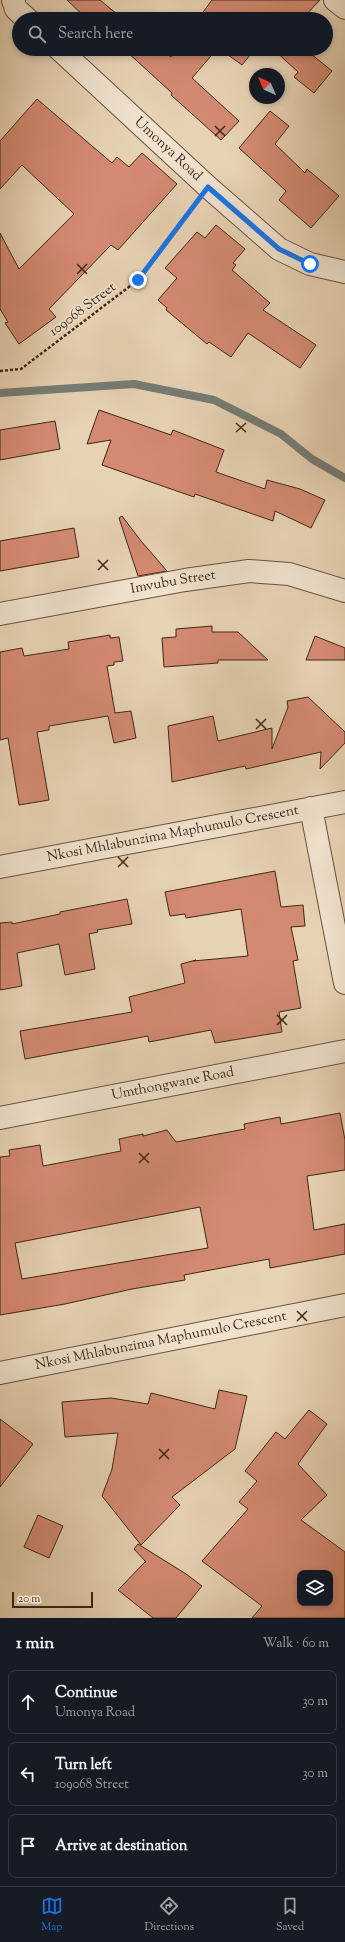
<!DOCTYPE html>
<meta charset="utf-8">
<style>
:root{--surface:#171b24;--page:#20242c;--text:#f1f3f6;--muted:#9ea1a6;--line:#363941;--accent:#1a73e8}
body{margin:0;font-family:"Sorts Mill Goudy",serif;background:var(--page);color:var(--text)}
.controls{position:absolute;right:12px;bottom:12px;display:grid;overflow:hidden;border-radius:8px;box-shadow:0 2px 6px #0003}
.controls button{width:36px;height:36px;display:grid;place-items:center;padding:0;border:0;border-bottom:1px solid var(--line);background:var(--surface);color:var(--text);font:20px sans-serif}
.compass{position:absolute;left:249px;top:68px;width:36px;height:36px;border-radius:50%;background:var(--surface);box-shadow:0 2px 6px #0003;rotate:315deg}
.scale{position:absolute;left:12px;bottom:10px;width:81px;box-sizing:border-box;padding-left:4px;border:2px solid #412714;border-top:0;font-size:11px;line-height:14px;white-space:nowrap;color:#412714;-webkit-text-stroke:3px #efe2ce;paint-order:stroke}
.stop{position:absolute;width:12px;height:12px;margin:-9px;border:3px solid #1a73e8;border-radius:50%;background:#fff}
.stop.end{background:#1a73e8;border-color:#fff;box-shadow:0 1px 4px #0008}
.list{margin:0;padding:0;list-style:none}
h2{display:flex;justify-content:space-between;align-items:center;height:52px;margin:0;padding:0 16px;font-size:17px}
h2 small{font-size:13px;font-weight:400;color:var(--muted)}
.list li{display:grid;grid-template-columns:26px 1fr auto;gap:12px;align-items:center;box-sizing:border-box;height:64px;margin:0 8px 8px;padding:0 8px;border:1px solid var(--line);border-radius:8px}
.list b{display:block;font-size:15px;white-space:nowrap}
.list p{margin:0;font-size:13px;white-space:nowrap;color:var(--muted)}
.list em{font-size:13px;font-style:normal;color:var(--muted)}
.icon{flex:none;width:22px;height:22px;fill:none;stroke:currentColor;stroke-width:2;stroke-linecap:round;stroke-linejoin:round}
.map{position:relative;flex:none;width:345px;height:1618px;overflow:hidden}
.search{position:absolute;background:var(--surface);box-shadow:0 2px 6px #0003;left:12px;right:12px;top:12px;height:44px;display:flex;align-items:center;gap:10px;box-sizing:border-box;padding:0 14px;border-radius:22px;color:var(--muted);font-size:15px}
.sheet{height:268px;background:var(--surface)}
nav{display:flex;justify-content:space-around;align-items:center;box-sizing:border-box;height:56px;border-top:1px solid var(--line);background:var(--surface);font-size:11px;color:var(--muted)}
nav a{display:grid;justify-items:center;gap:2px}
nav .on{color:var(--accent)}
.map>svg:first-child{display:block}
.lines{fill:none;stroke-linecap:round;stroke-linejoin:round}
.stream{stroke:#757d74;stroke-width:8}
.building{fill:#d38a72;stroke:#412714;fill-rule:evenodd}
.minor-casing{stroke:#6a523c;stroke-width:24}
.path{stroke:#412714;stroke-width:2.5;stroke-dasharray:3 2;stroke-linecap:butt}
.minor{stroke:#efe2ce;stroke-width:22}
.route{stroke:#1a73e8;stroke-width:5}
.ticks{fill:none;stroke:#412714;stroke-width:1.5}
.labels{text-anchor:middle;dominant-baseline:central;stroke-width:3.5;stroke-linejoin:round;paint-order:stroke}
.street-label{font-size:14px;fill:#412714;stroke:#efe2ce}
</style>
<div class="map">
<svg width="345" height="1618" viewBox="0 0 345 1618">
<rect width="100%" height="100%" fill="#e7d2b4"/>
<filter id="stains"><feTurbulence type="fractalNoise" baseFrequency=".005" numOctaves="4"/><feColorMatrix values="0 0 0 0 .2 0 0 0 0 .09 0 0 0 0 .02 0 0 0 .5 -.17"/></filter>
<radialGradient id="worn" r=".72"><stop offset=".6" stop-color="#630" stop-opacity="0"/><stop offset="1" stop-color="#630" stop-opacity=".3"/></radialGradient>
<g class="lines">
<!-- stream -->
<polyline class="stream" points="0,393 134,384 214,400 281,434 312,459 345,478"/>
</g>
<!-- building -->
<g class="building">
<polygon points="67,0 100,0 123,19 87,19"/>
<polygon points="212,0 320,0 302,19 198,19"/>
<polygon points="120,49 160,49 171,57 177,49 217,49 192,78 239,121 221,140 171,95 172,93 126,51 124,53"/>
<polygon points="220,49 255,49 242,65"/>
<polygon points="273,49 305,49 332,71 314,93 294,77 298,72"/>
<polygon points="37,99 112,163 117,157 129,167 142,153 177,184 118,250 111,245 49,309 56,317 19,344 5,323 8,322 0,309 0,233 19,269 74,214 22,165 0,189 0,141"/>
<polygon points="270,111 289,126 275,144 305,173 307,169 339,196 311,228 279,200 286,191 239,148"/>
<polygon points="216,225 245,249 233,263 236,265 232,270 270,303 263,310 316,345 300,368 248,333 231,357 209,342 207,344 166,310 167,308 158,300 177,278 165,268 197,232 205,238"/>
<polygon points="99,410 171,435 173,430 224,450 216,472 265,489 267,480 300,489 325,500 311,528 275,511 273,521 195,494 194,497 102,465 111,440 87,444"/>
<polygon points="55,421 60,449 0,460 0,430"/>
<polygon points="122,516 141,541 167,571 138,576 119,518"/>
<polygon points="74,528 79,557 0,571 0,541"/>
<polygon points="212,626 212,632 238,632 268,660 218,660 218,663 164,667 162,638 176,637 176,629"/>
<polygon points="110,635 110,638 119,637 123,661 114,662 114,665 107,666 115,713 131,711 136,738 114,743 108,716 49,726 49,730 37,732 49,800 19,805 8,738 0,740 0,652 22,648 24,656 69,649 68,642"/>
<polygon points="315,636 345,648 345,660 306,660"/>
<polygon points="308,697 345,732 345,743 320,769 321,752 246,769 245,766 172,782 168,726 213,716 218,741 272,728 272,749 288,707 287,701"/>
<polygon points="275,871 281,907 303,905 305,926 291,927 298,960 293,961 301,1008 279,1012 282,1032 215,1043 211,1030 149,1042 148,1036 25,1059 20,1031 132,1012 129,997 185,983 181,964 196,960 193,961 248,956 241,909 186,918 185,914 170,916 165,892"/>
<polygon points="127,899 132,924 97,930 98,932 89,934 95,969 65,975 59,944 17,953 22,986 0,990 0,923 12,922 12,924 60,914 60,912"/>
<path d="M340,1113L345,1140V1170L307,1176L314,1230L345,1224V1254L270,1268L269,1259L184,1275L185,1280L132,1289L65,1304L0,1315V1157L10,1156L9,1150L40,1145L43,1166L121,1151L119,1139L143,1134V1136L167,1130L176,1142L245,1129L244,1124L280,1117L281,1124ZM200,1207L208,1248L22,1279L15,1243Z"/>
<polygon points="219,1390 247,1396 235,1449 172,1497 180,1505 141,1545 102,1496 112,1469 118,1433 65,1437 62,1402 111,1398 148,1404 151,1393 215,1409"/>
<path d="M309,1410L327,1424L298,1464L327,1495L301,1520L345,1552V1618H252L262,1606L202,1561L248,1509L239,1502L257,1481L245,1471L276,1432L285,1439ZM300,1573H330V1603H300Z"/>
<polygon points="0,1419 33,1444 0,1487"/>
<polygon points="38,1515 63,1526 49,1558 24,1547"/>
<polygon points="138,1544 186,1574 202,1586 176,1618 153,1618 118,1590 145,1562 146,1562 134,1549"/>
</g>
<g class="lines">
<defs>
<g id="minor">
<polyline points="13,0 16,9 27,19"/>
<polyline points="335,0 345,8"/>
<path id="s1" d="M59,49L208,187L279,249L310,264L345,272"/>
<path id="s2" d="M0,614L185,580L249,571L289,574L345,591"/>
<polyline points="311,808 345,983"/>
<path id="s3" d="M0,867L345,802"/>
<path id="s4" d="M0,1118L345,1051"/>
<path id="s5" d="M0,1373L345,1305"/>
</g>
</defs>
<!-- minor casing -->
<use href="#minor" class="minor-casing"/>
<!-- path -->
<polyline class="path" points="0,371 21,369 138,280 193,207"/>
<!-- minor -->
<use href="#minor" class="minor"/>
</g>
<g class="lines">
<!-- route -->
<polyline class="route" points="138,280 208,187 279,249 310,264"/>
</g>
<!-- ticks -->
<path class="ticks" d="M215,126L225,136M215,136L225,126M77,264L87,274M77,274L87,264M236,423L246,432M236,432L246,423M98,560L108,570M98,570L108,560M256,719L266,729M256,729L266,719M118,857L128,867M118,867L128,857M277,1015L287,1025M277,1025L287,1015M139,1153L149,1163M139,1163L149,1153M297,1311L307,1321M297,1321L307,1311M159,1449L169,1459M159,1459L169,1449"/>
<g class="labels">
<!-- street labels -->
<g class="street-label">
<text stroke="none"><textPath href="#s1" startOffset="148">Umonya Road</textPath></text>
<text transform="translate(83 310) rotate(-37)">109068 Street</text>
<text stroke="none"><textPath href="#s2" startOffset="176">Imvubu Street</textPath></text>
<text stroke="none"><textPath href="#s3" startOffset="176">Nkosi Mhlabunzima Maphumulo Crescent</textPath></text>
<text stroke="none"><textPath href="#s4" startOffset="176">Umthongwane Road</textPath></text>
<text stroke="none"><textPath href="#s5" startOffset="164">Nkosi Mhlabunzima Maphumulo Crescent</textPath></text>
</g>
</g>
<rect width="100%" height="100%" filter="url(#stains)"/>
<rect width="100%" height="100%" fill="url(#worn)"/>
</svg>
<div class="controls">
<button><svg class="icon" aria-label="layers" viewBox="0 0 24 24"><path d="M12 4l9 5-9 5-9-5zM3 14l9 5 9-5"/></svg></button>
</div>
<svg class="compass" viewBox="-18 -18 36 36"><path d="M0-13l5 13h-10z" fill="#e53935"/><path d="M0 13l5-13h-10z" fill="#9ea1a6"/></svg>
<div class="scale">20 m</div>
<div class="stop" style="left:310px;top:264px"></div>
<div class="stop end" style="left:138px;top:280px"></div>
<div class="search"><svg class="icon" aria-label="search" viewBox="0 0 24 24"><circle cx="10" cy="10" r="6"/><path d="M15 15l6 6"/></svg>Search here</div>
</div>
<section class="sheet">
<h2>1 min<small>Walk · 60 m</small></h2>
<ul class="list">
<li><svg class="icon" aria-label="ahead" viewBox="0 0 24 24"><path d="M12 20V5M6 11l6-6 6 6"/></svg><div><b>Continue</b><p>Umonya Road</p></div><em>30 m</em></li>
<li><svg class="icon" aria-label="left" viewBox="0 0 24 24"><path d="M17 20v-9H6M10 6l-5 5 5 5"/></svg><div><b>Turn left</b><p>109068 Street</p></div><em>30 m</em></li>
<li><svg class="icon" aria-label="arrive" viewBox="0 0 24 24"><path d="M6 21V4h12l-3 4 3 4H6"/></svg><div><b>Arrive at destination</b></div></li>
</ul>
</section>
<nav>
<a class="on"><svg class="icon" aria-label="map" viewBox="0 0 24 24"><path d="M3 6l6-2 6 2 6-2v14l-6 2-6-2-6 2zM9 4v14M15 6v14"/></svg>Map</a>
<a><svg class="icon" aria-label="directions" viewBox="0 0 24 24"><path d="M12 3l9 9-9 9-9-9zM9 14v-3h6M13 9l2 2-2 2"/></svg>Directions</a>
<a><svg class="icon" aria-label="saved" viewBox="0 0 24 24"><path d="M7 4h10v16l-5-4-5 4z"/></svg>Saved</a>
</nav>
